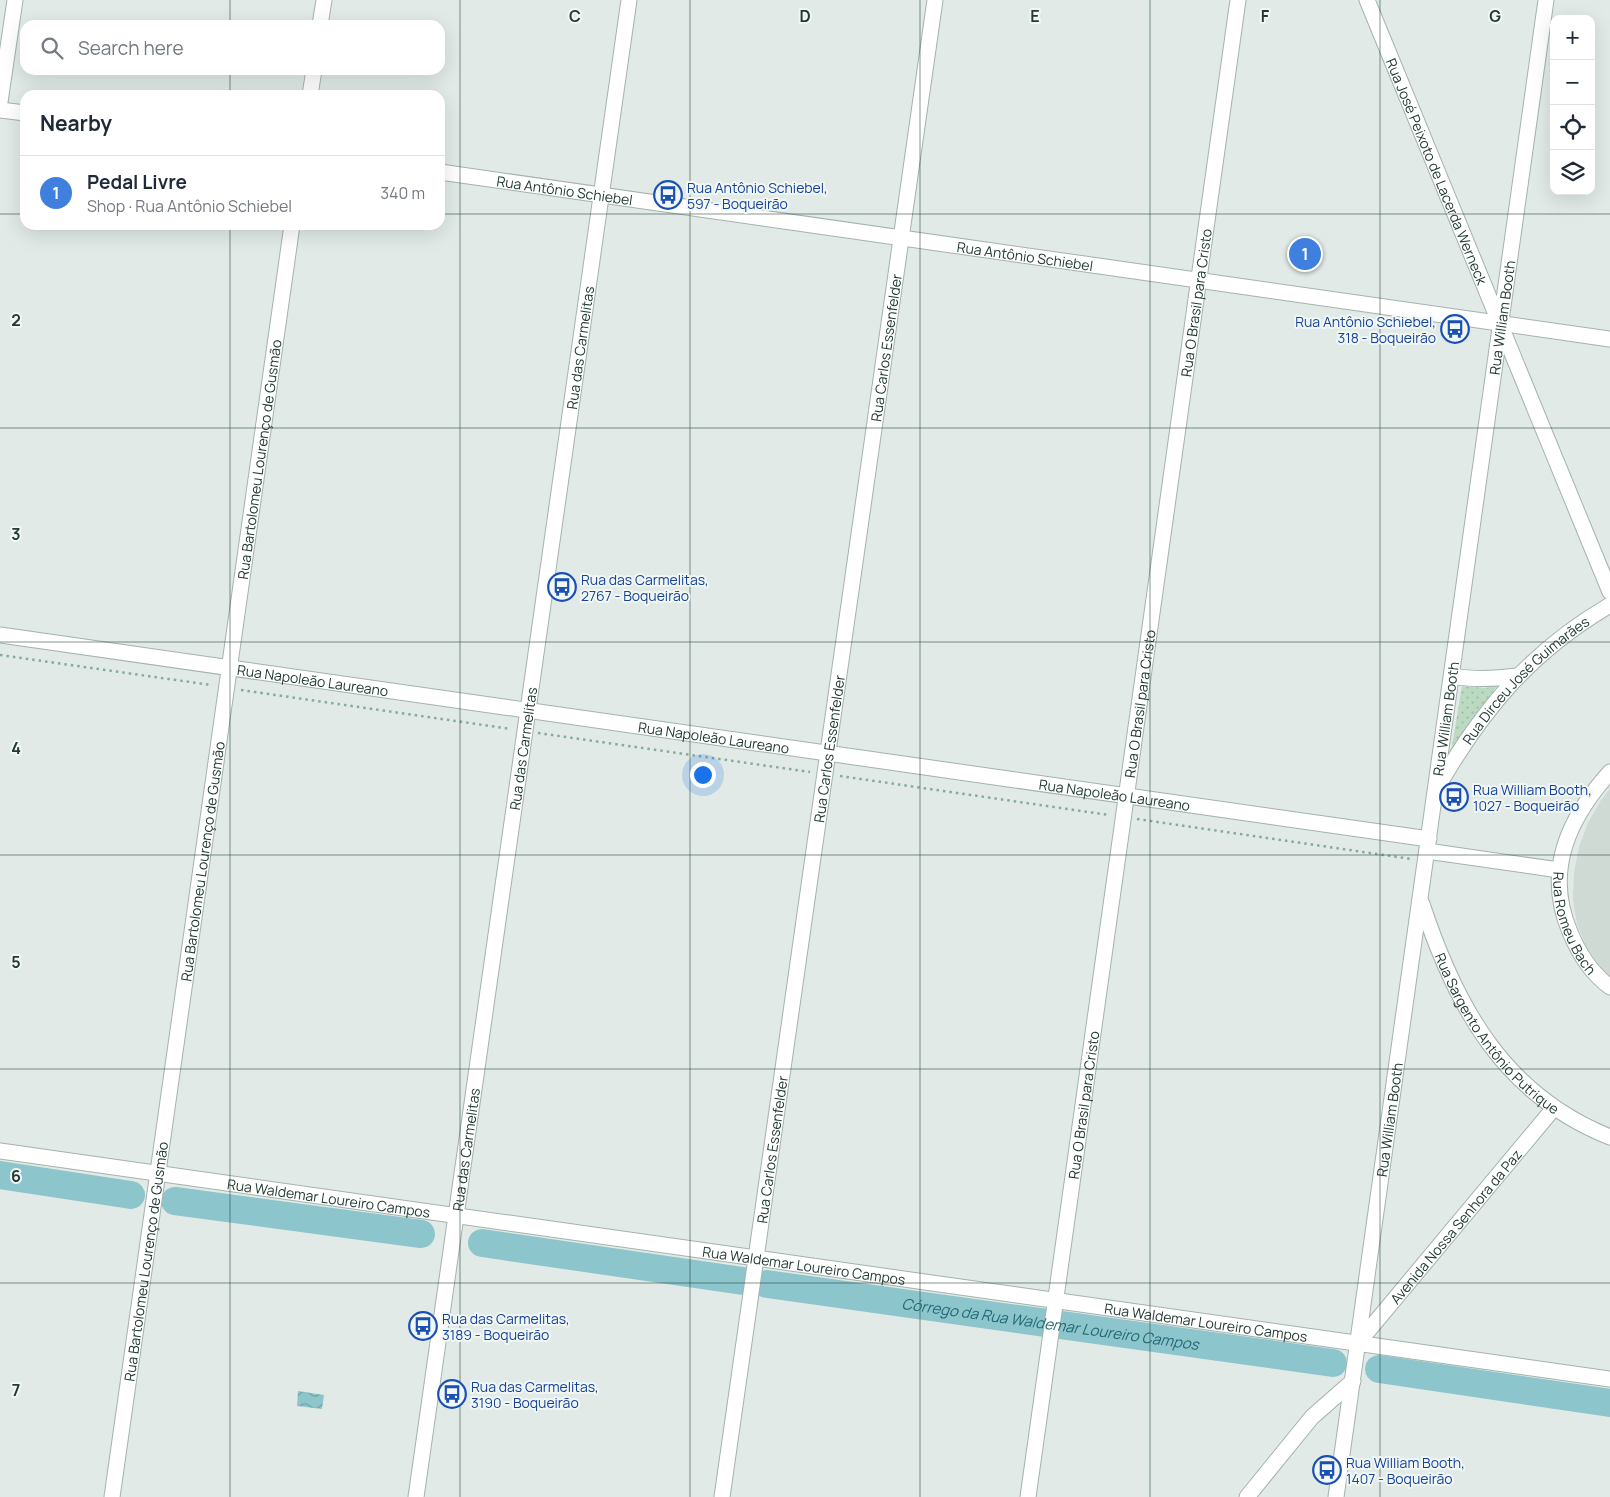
<!DOCTYPE html>
<meta charset="utf-8">
<style>
:root{--surface:#fff;--page:#f6f6f7;--text:#1f2937;--muted:#747a83;--line:#e0e1e3;--accent:#7c3aed}
body{margin:0;font-family:Manrope,sans-serif;background:var(--page);color:var(--text)}
.controls{position:absolute;right:15px;top:15px;display:grid;overflow:hidden;border-radius:10px;box-shadow:0 5px 20px #0002}
.controls button{width:45px;height:45px;display:grid;place-items:center;padding:0;border:0;border-bottom:1px solid var(--line);background:var(--surface);color:var(--text);font:25px sans-serif}
.you{position:absolute;left:702px;top:774px;width:18px;height:18px;margin:-12px;border:4px solid #fff;border-radius:50%;background:#1a73e8;box-shadow:0 0 0 8px #1a73e833}
.badge{display:grid;place-items:center;width:32px;height:32px;border-radius:50%;background:var(--accent);color:#fff;font-size:16px;font-weight:700}
.pin{position:absolute;translate:-50% -50%;border:2px solid #fff;box-shadow:0 1px 5px #0006}
.list{margin:0;padding:0;list-style:none}
h2{display:flex;justify-content:space-between;align-items:center;height:65px;margin:0;padding:0 20px;font-size:21px}
h2 small{font-size:16px;font-weight:400;color:var(--muted)}
.list li{display:grid;grid-template-columns:32px 1fr auto;gap:15px;align-items:center;box-sizing:border-box;height:75px;padding:0 20px;border-top:1px solid var(--line)}
.list b{display:block;font-size:19px;white-space:nowrap}
.list p{margin:0;font-size:16px;white-space:nowrap;color:var(--muted)}
.list em{font-size:16px;font-style:normal;color:var(--muted)}
.icon{flex:none;width:28px;height:28px;fill:none;stroke:currentColor;stroke-width:2;stroke-linecap:round;stroke-linejoin:round}
.map{position:relative;flex:none;width:1610px;height:1497px;overflow:hidden}
.search{position:absolute;background:var(--surface);box-shadow:0 5px 20px #0002;left:20px;top:20px;width:425px;height:55px;display:flex;align-items:center;gap:12px;box-sizing:border-box;padding:0 18px;border-radius:15px;color:var(--muted);font-size:19px}
.panel{position:absolute;background:var(--surface);box-shadow:0 5px 20px #0002;left:20px;top:90px;width:425px;height:140px;border-radius:15px}
.map>svg:first-child{display:block}
.built{fill:#cfdad5}
.grass{fill:url(#grass-dots)}
.water{fill:url(#water-waves)}
.lines{fill:none;stroke-linecap:round;stroke-linejoin:round}
.river{stroke:#8cc5cc;stroke-width:28}
.minor-casing{stroke:#a4b2ad;stroke-width:17}
.path{stroke:#83ac9d;stroke-width:2.5;stroke-dasharray:2.5 4;stroke-linecap:butt}
.minor{stroke:#fff;stroke-width:15}
.grid{fill:none;stroke:#223a33;stroke-width:1;stroke-opacity:0.55}
.labels{text-anchor:middle;dominant-baseline:central;stroke-width:4;stroke-linejoin:round;paint-order:stroke}
.street-label{font-size:14px;fill:#223a33;stroke:#f1f7f4}
.transit-label{font-size:14px;fill:#164399;stroke:#f1f7f4;text-anchor:start}
.water-label{font-size:15px;font-style:italic;fill:#216872;stroke:#f1f7f4}
.grid-label{font-size:16px;text-anchor:middle;font-weight:bold;fill:#223a33;stroke:#f1f7f4;stroke-width:4;stroke-linejoin:round;paint-order:stroke}
</style>
<div class="map">
<svg width="1610" height="1497" viewBox="0 0 1610 1497">
<defs>
<pattern id="grass-dots" width="8" height="8" patternUnits="userSpaceOnUse" patternTransform="scale(1.25)"><rect width="8" height="8" fill="#bbdac2"/><path d="M2 2h.1M6 6h.1" fill="none" stroke="#a0bca7" stroke-width="1.8" stroke-linecap="round"/></pattern>
<pattern id="water-waves" width="16" height="10" patternUnits="userSpaceOnUse" patternTransform="scale(1.25)"><rect width="16" height="10" fill="#8cc5cc"/><path d="M0 5q4-4 8 0t8 0" fill="none" stroke="#72a1a6"/></pattern>
</defs>
<rect width="100%" height="100%" fill="#e1eae6"/>
<!-- built -->
<polygon class="built" points="1610,789 1610,977 1602,969 1587,948 1577,924 1573,899 1574,873 1579,847 1588,823 1601,800"/>
<!-- grass -->
<polygon class="grass" points="1462,686 1485,688 1497,686 1467,728 1451,752"/>
<!-- water -->
<polygon class="water" points="298,1391 324,1395 322,1409 297,1406"/>
<g class="lines">
<!-- river -->
<g class="river">
<polyline points="0,1175 131,1195"/>
<polyline points="175,1201 421,1234"/>
<polyline points="482,1243 743,1281"/>
<path id="s1" d="M767,1284L1333,1363"/>
<polyline points="1379,1369 1610,1403"/>
</g>
<defs>
<g id="minor">
<path id="s2" d="M1367,0L1610,592"/>
<polyline points="320,25 324,0"/>
<polyline points="310,95 314,70"/>
<polyline points="0,102 15,0"/>
<polyline points="0,110 25,113"/>
<path id="s3" d="M440,172L1610,339"/>
<path id="s4" d="M0,635L1429,839"/>
<path d="M1452,676C1474,680 1494,679 1517,676"/>
<path id="s5" d="M1610,772C1568,819 1544,871 1570,932C1579,954 1591,973 1610,987"/>
<path id="s6" d="M1440,783C1485,706 1533,650 1610,605"/>
<polyline points="1427,851 1559,870"/>
<path id="s7" d="M1422,904C1456,1007 1504,1095 1610,1137"/>
<path id="s8" d="M0,1151L1610,1379"/>
<path id="s9" d="M1358,1343L1554,1108"/>
<path id="s10" d="M112,1497L292,225"/>
<path id="s11" d="M416,1497L629,0"/>
<path id="s12" d="M722,1497L935,0"/>
<path id="s13" d="M1028,1497L1238,0"/>
<polyline points="1247,1497 1312,1417 1353,1381"/>
<path id="s14" d="M1336,1497L1546,0"/>
</g>
</defs>
<!-- minor casing -->
<use href="#minor" class="minor-casing"/>
<!-- path -->
<g class="path">
<polyline points="0,655 211,685"/>
<polyline points="241,690 511,729"/>
<polyline points="538,733 810,772"/>
<polyline points="840,776 1109,815"/>
<polyline points="1137,819 1411,859"/>
</g>
<!-- minor -->
<use href="#minor" class="minor"/>
</g>
<!-- grid -->
<path class="grid" d="M230,0V25M460,0V1497M690,0V1497M920,0V1497M1150,0V1497M1380,0V1497M230,70V95M0,214H25M440,214H1610M230,225V1497M0,428H1610M0,642H1610M0,855H1610M0,1069H1610M0,1283H1610"/>
<!-- icons -->
<defs>
<symbol id="bus-ring" viewBox="-11 -11 22 22"><circle r="9.5" fill="#f1f7f4" stroke="#1a4fb4" stroke-width="1.5"/><path d="M-5-6H5V4H4V6H2V4H-2V6H-4V4H-5ZM-3.5-4V0h7V-4ZM-3.5 1.2v1.5H-2V1.2ZM2 1.2v1.5H3.5V1.2Z" fill="#1a4fb4"/></symbol>
</defs>
<g fill-rule="evenodd">
<use href="#bus-ring" x="652" y="179" width="32" height="32"/>
<use href="#bus-ring" x="1439" y="313" width="32" height="32"/>
<use href="#bus-ring" x="546" y="571" width="32" height="32"/>
<use href="#bus-ring" x="1438" y="781" width="32" height="32"/>
<use href="#bus-ring" x="407" y="1310" width="32" height="32"/>
<use href="#bus-ring" x="436" y="1378" width="32" height="32"/>
<use href="#bus-ring" x="1311" y="1454" width="32" height="32"/>
</g>
<g class="labels">
<!-- street labels -->
<g class="street-label">
<text stroke="none"><textPath href="#s2" startOffset="185">Rua José Peixoto de Lacerda Werneck</textPath></text>
<text stroke="none"><textPath href="#s3" startOffset="126">Rua Antônio Schiebel</textPath></text>
<text stroke="none"><textPath href="#s3" startOffset="591">Rua Antônio Schiebel</textPath></text>
<text stroke="none"><textPath href="#s13" startOffset="1206">Rua O Brasil para Cristo</textPath></text>
<text stroke="none"><textPath href="#s14" startOffset="1191">Rua William Booth</textPath></text>
<text stroke="none"><textPath href="#s12" startOffset="1161">Rua Carlos Essenfelder</textPath></text>
<text stroke="none"><textPath href="#s11" startOffset="1161">Rua das Carmelitas</textPath></text>
<text stroke="none"><textPath href="#s10" startOffset="1048">Rua Bartolomeu Lourenço de Gusmão</textPath></text>
<text stroke="none"><textPath href="#s4" startOffset="316">Rua Napoleão Laureano</textPath></text>
<text stroke="none"><textPath href="#s6" startOffset="135">Rua Dirceu José Guimarães</textPath></text>
<text stroke="none"><textPath href="#s13" startOffset="801">Rua O Brasil para Cristo</textPath></text>
<text stroke="none"><textPath href="#s14" startOffset="786">Rua William Booth</textPath></text>
<text stroke="none"><textPath href="#s4" startOffset="721">Rua Napoleão Laureano</textPath></text>
<text stroke="none"><textPath href="#s12" startOffset="756">Rua Carlos Essenfelder</textPath></text>
<text stroke="none"><textPath href="#s11" startOffset="756">Rua das Carmelitas</textPath></text>
<text stroke="none"><textPath href="#s4" startOffset="1126">Rua Napoleão Laureano</textPath></text>
<text stroke="none"><textPath href="#s10" startOffset="642">Rua Bartolomeu Lourenço de Gusmão</textPath></text>
<text stroke="none"><textPath href="#s5" startOffset="168">Rua Romeu Bach</textPath></text>
<text stroke="none"><textPath href="#s7" startOffset="152">Rua Sargento Antônio Putrique</textPath></text>
<text stroke="none"><textPath href="#s13" startOffset="396">Rua O Brasil para Cristo</textPath></text>
<text stroke="none"><textPath href="#s14" startOffset="381">Rua William Booth</textPath></text>
<text stroke="none"><textPath href="#s11" startOffset="351">Rua das Carmelitas</textPath></text>
<text stroke="none"><textPath href="#s12" startOffset="351">Rua Carlos Essenfelder</textPath></text>
<text stroke="none"><textPath href="#s8" startOffset="332">Rua Waldemar Loureiro Campos</textPath></text>
<text stroke="none"><textPath href="#s9" startOffset="152">Avenida Nossa Senhora da Paz</textPath></text>
<text stroke="none"><textPath href="#s10" startOffset="238">Rua Bartolomeu Lourenço de Gusmão</textPath></text>
<text stroke="none"><textPath href="#s8" startOffset="812">Rua Waldemar Loureiro Campos</textPath></text>
<text stroke="none"><textPath href="#s8" startOffset="1218">Rua Waldemar Loureiro Campos</textPath></text>
</g>
<!-- transit labels -->
<g class="transit-label">
<text x="687" y="187">Rua Antônio Schiebel,<tspan x="687" dy="16">597 - Boqueirão</tspan></text>
<text x="1436" y="321" text-anchor="end">Rua Antônio Schiebel,<tspan x="1436" dy="16">318 - Boqueirão</tspan></text>
<text x="581" y="579">Rua das Carmelitas,<tspan x="581" dy="16">2767 - Boqueirão</tspan></text>
<text x="1473" y="789">Rua William Booth,<tspan x="1473" dy="16">1027 - Boqueirão</tspan></text>
<text x="442" y="1318">Rua das Carmelitas,<tspan x="442" dy="16">3189 - Boqueirão</tspan></text>
<text x="471" y="1386">Rua das Carmelitas,<tspan x="471" dy="16">3190 - Boqueirão</tspan></text>
<text x="1346" y="1462">Rua William Booth,<tspan x="1346" dy="16">1407 - Boqueirão</tspan></text>
</g>
<!-- water labels -->
<g class="water-label">
<text stroke="none"><textPath href="#s1" startOffset="286">Córrego da Rua Waldemar Loureiro Campos</textPath></text>
</g>
</g>
<g class="grid-label">
<text x="575" y="22">C</text>
<text x="805" y="22">D</text>
<text x="1035" y="22">E</text>
<text x="1265" y="22">F</text>
<text x="1495" y="22">G</text>
<text x="16" y="326">2</text>
<text x="16" y="540">3</text>
<text x="16" y="754">4</text>
<text x="16" y="968">5</text>
<text x="16" y="1182">6</text>
<text x="16" y="1396">7</text>
</g>
</svg>
<div class="controls">
<button>+</button>
<button>−</button>
<button><svg class="icon" aria-label="locate" viewBox="0 0 24 24"><circle cx="12" cy="12" r="6"/><path d="M12 2v4M12 18v4M2 12h4M18 12h4"/></svg></button>
<button><svg class="icon" aria-label="layers" viewBox="0 0 24 24"><path d="M12 4l9 5-9 5-9-5zM3 14l9 5 9-5"/></svg></button>
</div>
<div class="you"></div>
<div class="pin badge" style="left:1305px;top:254px;background:#3f7fe0">1</div>
<div class="search"><svg class="icon" aria-label="search" viewBox="0 0 24 24"><circle cx="10" cy="10" r="6"/><path d="M15 15l6 6"/></svg>Search here</div>
<section class="panel">
<h2>Nearby<small></small></h2>
<ul class="list">
<li><span class="badge" style="background:#3f7fe0">1</span><div><b>Pedal Livre</b><p>Shop · Rua Antônio Schiebel</p></div><em>340 m</em></li>
</ul>
</section>
</div>
